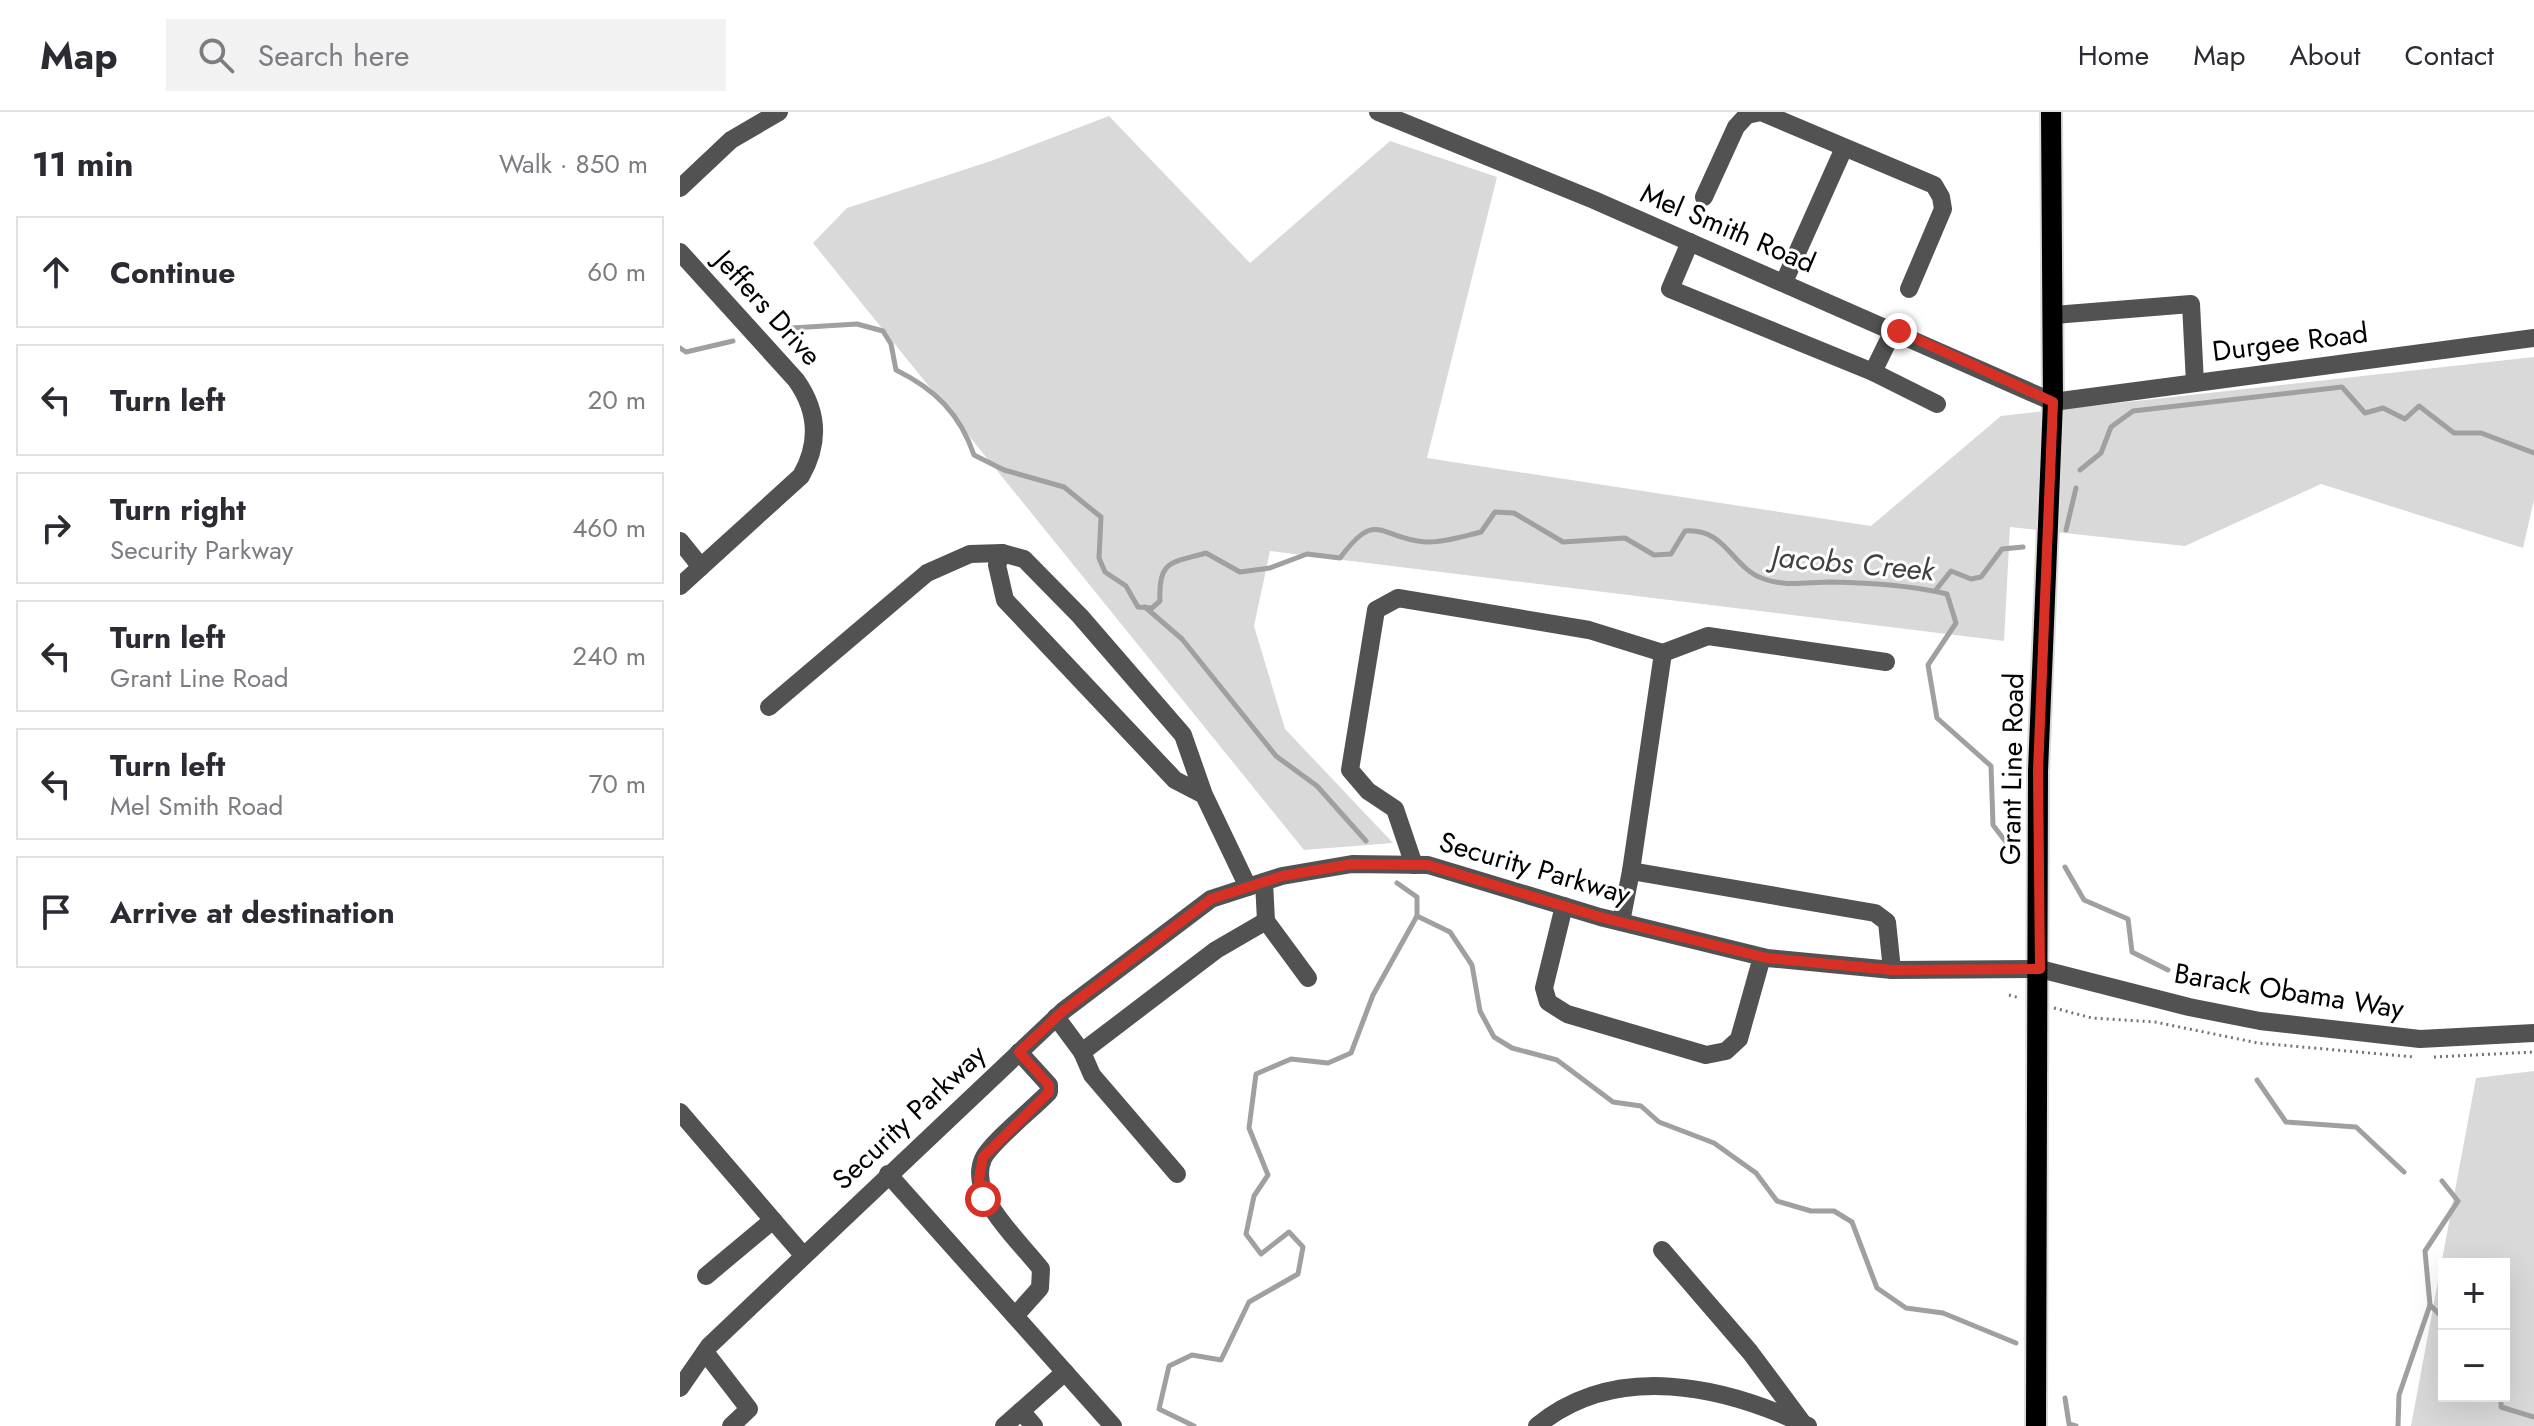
<!DOCTYPE html>
<meta charset="utf-8">
<style>
:root{--surface:#fff;--page:#f2f2f3;--text:#2b2b33;--muted:#7c7c81;--line:#e1e1e2}
body{margin:0;font-family:Jost,sans-serif;background:var(--page);color:var(--text)}
.controls{position:absolute;right:24px;bottom:24px;display:grid;overflow:hidden;border-radius:0px;box-shadow:0 8px 32px #0002}
.controls button{width:72px;height:72px;display:grid;place-items:center;padding:0;border:0;border-bottom:2px solid var(--line);background:var(--surface);color:var(--text);font:40px sans-serif}
.stop{position:absolute;width:24px;height:24px;margin:-18px;border:6px solid #d93025;border-radius:50%;background:#fff}
.stop.end{background:#d93025;border-color:#fff;box-shadow:0 2px 8px #0008}
.list{margin:0;padding:0;list-style:none}
h2{display:flex;justify-content:space-between;align-items:center;height:104px;margin:0;padding:0 32px;font-size:34px}
h2 small{font-size:26px;font-weight:400;color:var(--muted)}
.list li{display:grid;grid-template-columns:52px 1fr auto;gap:24px;align-items:center;box-sizing:border-box;height:112px;margin:0 16px 16px;padding:0 16px;border:2px solid var(--line);border-radius:0px}
.list b{display:block;font-size:30px;white-space:nowrap}
.list p{margin:0;font-size:26px;white-space:nowrap;color:var(--muted)}
.list em{font-size:26px;font-style:normal;color:var(--muted)}
.icon{flex:none;width:44px;height:44px;fill:none;stroke:currentColor;stroke-width:2;stroke-linecap:round;stroke-linejoin:round}
.map{position:relative;flex:none;width:1854px;height:1314px;overflow:hidden}
header{display:flex;align-items:center;gap:48px;box-sizing:border-box;height:112px;padding:0 40px;background:var(--surface);border-bottom:2px solid var(--line)}
header strong{font-size:38px}
nav{display:flex;gap:44px;margin-inline-start:auto;font-size:28px}
.search{width:560px;height:72px;background:var(--page);display:flex;align-items:center;gap:20px;box-sizing:border-box;padding:0 28px;border-radius:0px;color:var(--muted);font-size:30px}
main{display:flex}
aside{flex:1;background:var(--surface)}
.map>svg:first-child{display:block}
.green{fill:#d9d9d9;fill-rule:evenodd}
.lines{fill:none;stroke-linecap:round;stroke-linejoin:round}
.stream{stroke:#a0a0a0;stroke-width:5}
.major-casing{stroke:#dbdbdb;stroke-width:24}
.path{stroke:#747474;stroke-width:3;stroke-dasharray:2 4;stroke-linecap:butt}
.minor{stroke:#525252;stroke-width:18}
.major{stroke:#000;stroke-width:20}
.route{stroke:#d93025;stroke-width:10}
.labels{text-anchor:middle;dominant-baseline:central;stroke-width:6;stroke-linejoin:round;paint-order:stroke}
.street-label{font-size:28px;fill:#000;stroke:#fff}
.water-label{font-size:30px;font-style:italic;fill:#414141;stroke:#fff}
</style>
<header>
<strong>Map</strong>
<div class="search"><svg class="icon" aria-label="search" viewBox="0 0 24 24"><circle cx="10" cy="10" r="6"/><path d="M15 15l6 6"/></svg>Search here</div>
<nav><a>Home</a><a>Map</a><a>About</a><a>Contact</a></nav>
</header>
<main>
<aside>
<h2>11 min<small>Walk · 850 m</small></h2>
<ul class="list">
<li><svg class="icon" aria-label="ahead" viewBox="0 0 24 24"><path d="M12 20V5M6 11l6-6 6 6"/></svg><div><b>Continue</b></div><em>60 m</em></li>
<li><svg class="icon" aria-label="left" viewBox="0 0 24 24"><path d="M17 20v-9H6M10 6l-5 5 5 5"/></svg><div><b>Turn left</b></div><em>20 m</em></li>
<li><svg class="icon" aria-label="right" viewBox="0 0 24 24"><path d="M7 20v-9h11M14 6l5 5-5 5"/></svg><div><b>Turn right</b><p>Security Parkway</p></div><em>460 m</em></li>
<li><svg class="icon" aria-label="left" viewBox="0 0 24 24"><path d="M17 20v-9H6M10 6l-5 5 5 5"/></svg><div><b>Turn left</b><p>Grant Line Road</p></div><em>240 m</em></li>
<li><svg class="icon" aria-label="left" viewBox="0 0 24 24"><path d="M17 20v-9H6M10 6l-5 5 5 5"/></svg><div><b>Turn left</b><p>Mel Smith Road</p></div><em>70 m</em></li>
<li><svg class="icon" aria-label="arrive" viewBox="0 0 24 24"><path d="M6 21V4h12l-3 4 3 4H6"/></svg><div><b>Arrive at destination</b></div></li>
</ul>
</aside>
<div class="map">
<svg width="1854" height="1314" viewBox="0 0 1854 1314">
<rect width="100%" height="100%" fill="#fff"/>
<!-- green -->
<g class="green">
<polygon points="429,4 570,151 710,29 817,65 747,346 1191,414 1321,304 1854,245 1854,388 1843,436 1641,372 1505,434 1330,415 1324,529 590,439 574,514 605,617 713,731 624,738 133,131 167,96 311,49"/>
<path d="M1854,959V1314H1731L1796,966ZM1824,1152V1284H1764V1152Z"/>
</g>
<g class="lines">
<!-- stream -->
<g class="stream">
<path d="M95,217L177,212L203,219L211,232L216,258C255,277 280,302 294,343L324,358L384,375L421,405L419,446L425,460L446,474L458,495L472,496L480,489C478,448 491,451 526,441L560,460L590,456L627,442L660,446C697,396 699,426 745,430C763,431 784,424 801,420L815,400L834,401L883,430L945,426L974,443L991,442L1005,419C1047,416 1050,455 1084,467C1106,475 1128,470 1151,470C1191,471 1229,473 1267,482L1276,511L1248,553L1257,606L1311,654L1313,713L1329,734"/>
<polyline points="0,236 6,240 53,229"/>
<polyline points="1400,358 1421,341 1431,315 1453,299 1662,275 1685,301 1703,296 1725,307 1739,294 1774,321 1801,321 1854,341"/>
<polyline points="1386,418 1396,376"/>
<polyline points="1255,479 1271,459 1291,467 1301,465 1322,437 1343,435"/>
<polyline points="465,495 502,527 596,644 637,674 686,729"/>
<polyline points="1385,755 1404,788 1448,807 1452,840 1488,858"/>
<polyline points="737,804 770,820 792,853 800,899 814,925 832,936 877,948 933,990 961,994 979,1010 1034,1031 1076,1061 1097,1089 1131,1099 1154,1099 1172,1110 1197,1176 1226,1196 1263,1201 1336,1231"/>
<polyline points="1577,968 1606,1010 1676,1015 1724,1060"/>
<polyline points="1762,1069 1778,1089 1745,1139 1750,1193 1764,1207"/>
<polyline points="1821,1284 1821,1295 1854,1305"/>
<polyline points="1385,1286 1389,1312 1396,1314"/>
<polyline points="514,1314 479,1297 489,1254 512,1243 541,1248 569,1190 618,1162 623,1135 609,1120 581,1142 566,1122 574,1084 588,1063 569,1016 576,962 611,947 648,951 671,941 693,883 737,804 737,785 717,771"/>
<polyline points="1718,1314 1719,1283 1750,1193"/>
</g>
<defs>
<polyline id="major" points="1356,1314 1358,659 1373,290 1371,0"/>
</defs>
<!-- major casing -->
<use href="#major" class="major-casing"/>
<!-- path -->
<g class="path">
<polyline points="1329,883 1340,886"/>
<polyline points="1374,896 1412,906 1475,910 1578,931 1734,945"/>
<polyline points="1754,945 1854,940"/>
</g>
<!-- minor -->
<g class="minor">
<polyline points="698,0 914,88 1373,290 1854,226"/>
<polyline points="0,76 51,28 99,0"/>
<polyline points="1024,85 1056,15 1067,3 1081,0 1254,73 1261,85 1263,97 1229,177"/>
<polyline points="1010,130 990,177 1193,260 1257,292"/>
<path d="M0,140L116,268C138,299 140,331 121,364L0,474"/>
<polyline points="1104,170 1164,36"/>
<polyline points="1374,203 1511,192 1515,271"/>
<polyline points="1193,260 1214,217"/>
<polyline points="0,429 21,455"/>
<polyline points="983,541 1028,524 1206,550"/>
<polyline points="89,595 247,461 290,442 322,441"/>
<polyline points="524,683 503,623 400,504 344,447 322,441 317,453 325,488 495,668 524,683 568,775"/>
<polyline points="734,753 715,697 688,679 670,658 696,498 718,486 909,518 983,541 951,759 1195,801 1207,810 1212,858"/>
<polyline points="584,770 586,809 628,866"/>
<polyline points="884,794 864,876 868,890 887,902 1026,943 1046,939 1059,927 1082,845"/>
<polyline points="941,810 951,759"/>
<polyline points="376,905 402,940 536,838 586,809"/>
<polyline points="402,940 412,963 497,1062"/>
<polyline points="0,1000 123,1143"/>
<polyline points="208,1062 433,1314"/>
<polyline points="982,1138 1070,1240 1122,1310"/>
<polyline points="26,1164 93,1108"/>
<path d="M335,1204L360,1176L361,1157C339,1128 287,1084 303,1047C309,1032 355,995 369,980V973L339,940"/>
<polyline points="25,1240 69,1297 51,1314"/>
<polyline points="0,1276 29,1234 383,899 531,787 602,764 672,752 748,753 920,805 1087,846 1212,858 1360,857 1509,895 1580,909 1740,927 1854,921"/>
<polyline points="324,1314 341,1299"/>
<polyline points="354,1314 341,1299 385,1260"/>
<path d="M857,1314C936,1249 1044,1274 1128,1314"/>
</g>
<!-- major -->
<use href="#major" class="major"/>
</g>
<g class="lines">
<!-- route -->
<polyline class="route" points="303,1087 299,1067 303,1045 369,980 369,973 339,940 383,899 531,787 602,764 672,752 748,753 920,805 1087,846 1212,858 1360,857 1358,659 1373,290 1219,219"/>
</g>
<g class="labels">
<!-- street labels -->
<g class="street-label">
<text transform="translate(1048 116) rotate(23)">Mel Smith Road</text>
<text transform="translate(88 196) rotate(48)">Jeffers Drive</text>
<text transform="translate(1610 230) rotate(-7)">Durgee Road</text>
<text transform="translate(1332 657) rotate(-89)">Grant Line Road</text>
<text transform="translate(855 756) rotate(16)">Security Parkway</text>
<text transform="translate(1609 879) rotate(9)">Barack Obama Way</text>
<text transform="translate(229 1005) rotate(-43)">Security Parkway</text>
</g>
<!-- water labels -->
<g class="water-label">
<text transform="translate(1173 451) rotate(5)">Jacobs Creek</text>
</g>
</g>
</svg>
<div class="controls">
<button>+</button>
<button>−</button>
</div>
<div class="stop" style="left:303px;top:1087px"></div>
<div class="stop end" style="left:1219px;top:219px"></div>
</div>
</main>
